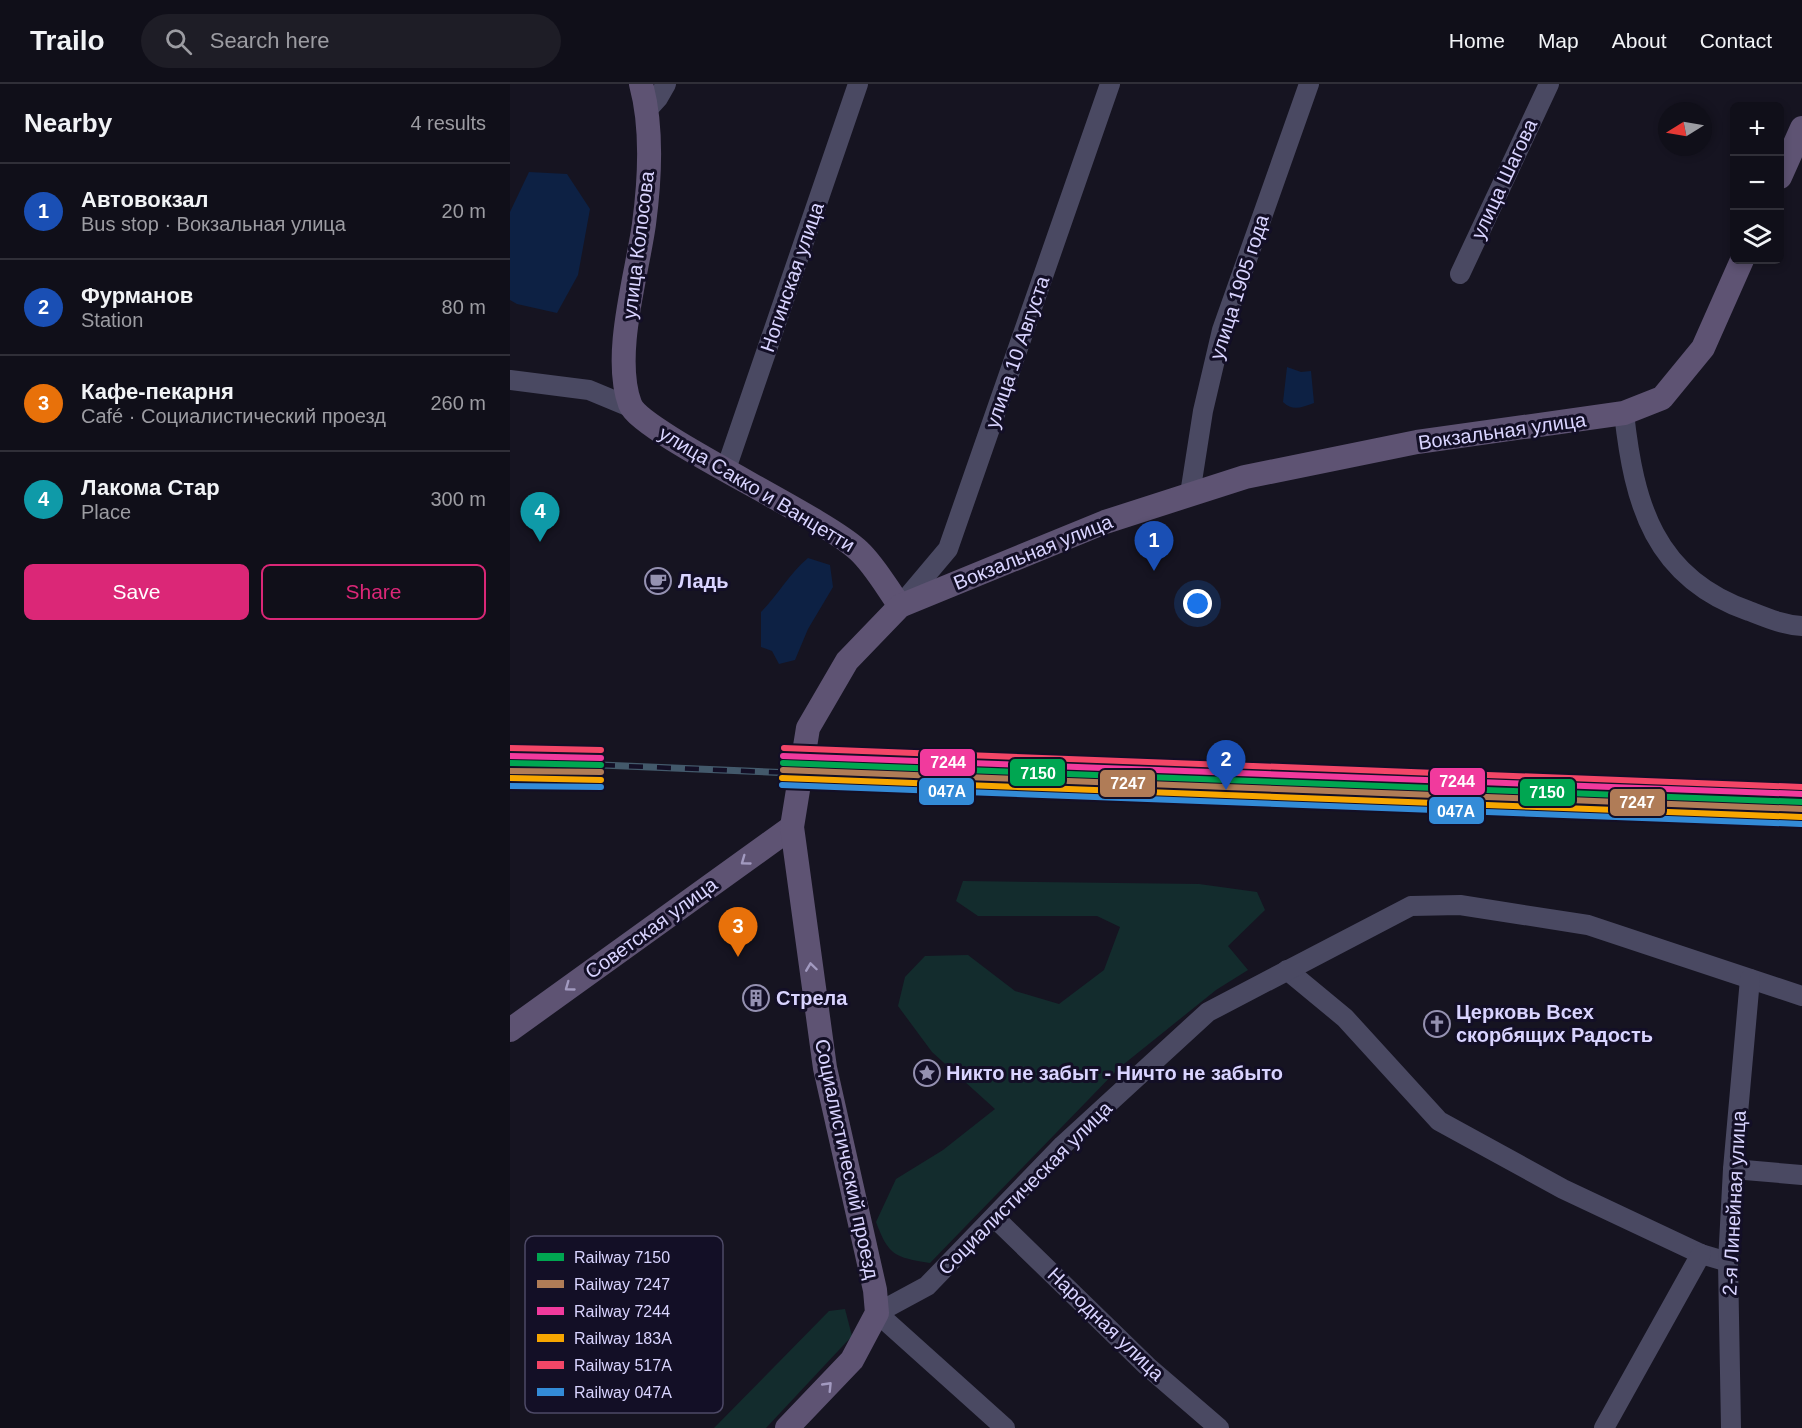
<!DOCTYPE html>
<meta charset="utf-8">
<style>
:root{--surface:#100f19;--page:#1e1d26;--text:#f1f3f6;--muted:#9c9ca2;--line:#302f38;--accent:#db2777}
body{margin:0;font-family:Arial,sans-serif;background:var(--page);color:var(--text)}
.controls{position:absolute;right:18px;top:18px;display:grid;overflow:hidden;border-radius:9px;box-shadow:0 3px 9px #0003}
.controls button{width:54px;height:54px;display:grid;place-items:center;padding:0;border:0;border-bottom:2px solid var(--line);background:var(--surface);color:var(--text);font:30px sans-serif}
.compass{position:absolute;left:1148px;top:18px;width:54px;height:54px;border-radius:50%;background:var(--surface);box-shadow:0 3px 9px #0003;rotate:259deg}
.you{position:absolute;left:688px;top:520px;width:21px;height:21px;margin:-15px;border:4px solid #fff;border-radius:50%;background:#1a73e8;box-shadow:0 0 0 9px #1a73e833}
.badge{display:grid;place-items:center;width:39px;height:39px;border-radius:50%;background:var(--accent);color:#fff;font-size:20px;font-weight:700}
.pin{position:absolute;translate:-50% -50px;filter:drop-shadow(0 2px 3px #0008)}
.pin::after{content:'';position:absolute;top:32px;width:21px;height:18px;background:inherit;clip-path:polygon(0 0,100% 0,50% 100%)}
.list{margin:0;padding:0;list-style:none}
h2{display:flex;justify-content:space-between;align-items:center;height:78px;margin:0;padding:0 24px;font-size:26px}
h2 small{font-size:20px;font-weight:400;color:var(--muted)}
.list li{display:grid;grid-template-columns:39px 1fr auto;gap:18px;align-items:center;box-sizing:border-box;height:96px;padding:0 24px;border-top:2px solid var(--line)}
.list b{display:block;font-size:22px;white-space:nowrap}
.list p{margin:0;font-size:20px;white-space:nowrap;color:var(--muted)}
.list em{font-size:20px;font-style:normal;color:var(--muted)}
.actions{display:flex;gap:12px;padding:18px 24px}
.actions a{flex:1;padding:14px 0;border:2px solid var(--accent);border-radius:9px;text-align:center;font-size:21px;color:var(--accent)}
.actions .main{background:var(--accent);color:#fff}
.icon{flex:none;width:33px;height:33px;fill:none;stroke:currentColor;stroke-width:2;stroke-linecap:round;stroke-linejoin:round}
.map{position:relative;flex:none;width:1292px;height:1344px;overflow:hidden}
header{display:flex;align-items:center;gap:36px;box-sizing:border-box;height:84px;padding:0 30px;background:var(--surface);border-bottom:2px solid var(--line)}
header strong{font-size:28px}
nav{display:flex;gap:33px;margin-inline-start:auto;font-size:21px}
.search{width:420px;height:54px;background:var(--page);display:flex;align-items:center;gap:15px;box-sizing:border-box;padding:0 21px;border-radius:33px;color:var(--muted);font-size:22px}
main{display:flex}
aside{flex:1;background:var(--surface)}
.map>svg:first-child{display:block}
.green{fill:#132c2d}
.water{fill:#0d2144}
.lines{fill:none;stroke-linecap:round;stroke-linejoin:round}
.minor{stroke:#4a4962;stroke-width:20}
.major{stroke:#5e5373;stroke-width:24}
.rail-casing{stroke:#43596b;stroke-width:7}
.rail{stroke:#130f26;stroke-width:4.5;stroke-dasharray:14;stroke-linecap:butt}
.rail-1-casing{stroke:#130f26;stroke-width:10}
.rail-2-casing{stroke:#130f26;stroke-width:10}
.rail-3-casing{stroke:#130f26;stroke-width:10}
.rail-4-casing{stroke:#130f26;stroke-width:10}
.rail-5-casing{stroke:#130f26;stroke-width:10}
.rail-6-casing{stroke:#130f26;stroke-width:10}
.rail-1{stroke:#00a651;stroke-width:6}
.rail-2{stroke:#b07c57;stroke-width:6}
.rail-3{stroke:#f13a9d;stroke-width:6}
.rail-4{stroke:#f7a600;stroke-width:6}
.rail-5{stroke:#f34667;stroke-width:6}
.rail-6{stroke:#338bd7;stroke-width:6}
.oneway{stroke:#a29ac0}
.labels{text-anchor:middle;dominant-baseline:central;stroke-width:6;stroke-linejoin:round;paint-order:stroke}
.street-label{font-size:20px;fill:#d9d4ff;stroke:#130f26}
.poi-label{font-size:20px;font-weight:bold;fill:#d9d4ff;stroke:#130f26;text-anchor:start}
.key{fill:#130f26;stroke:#4e4a67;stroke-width:1.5}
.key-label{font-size:16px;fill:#d9d4ff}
.line-badge{stroke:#130f26;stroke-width:2}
.badge-label{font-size:16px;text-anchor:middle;font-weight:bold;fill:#fff}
</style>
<header>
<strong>Trailo</strong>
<div class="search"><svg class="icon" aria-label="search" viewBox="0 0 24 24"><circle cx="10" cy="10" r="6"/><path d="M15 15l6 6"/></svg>Search here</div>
<nav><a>Home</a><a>Map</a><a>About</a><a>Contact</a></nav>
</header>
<main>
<aside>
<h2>Nearby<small>4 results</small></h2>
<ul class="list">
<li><span class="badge" style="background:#1a4fb4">1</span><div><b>Автовокзал</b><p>Bus stop · Вокзальная улица</p></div><em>20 m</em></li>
<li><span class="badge" style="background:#1a4fb4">2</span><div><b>Фурманов</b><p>Station</p></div><em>80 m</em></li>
<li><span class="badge" style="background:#e8710a">3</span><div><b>Кафе-пекарня</b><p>Café · Социалистический проезд</p></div><em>260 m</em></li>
<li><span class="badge" style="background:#0f9aa8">4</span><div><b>Лакома Стар</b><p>Place</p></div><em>300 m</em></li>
</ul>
<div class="actions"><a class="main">Save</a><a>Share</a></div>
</aside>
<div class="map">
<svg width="1292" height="1344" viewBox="0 0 1292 1344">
<rect width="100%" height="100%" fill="#161421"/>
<!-- green -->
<g class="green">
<path d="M453,797L689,800L747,808L755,826L718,862L738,886L706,906L609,984L420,1179C384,1173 379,1172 366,1138L386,1095L433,1066L485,1025L422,968L388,922L395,893L415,872L458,871L505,907L549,920L594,886L610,843L587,832H468L446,817Z"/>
<polygon points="335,1225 342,1252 256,1344 204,1344 319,1227"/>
</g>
<!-- water -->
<g class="water">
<polygon points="19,88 57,90 80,125 68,191 47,229 7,220 0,216 0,128"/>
<path d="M777,283L791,288L801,287L804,319C792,323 783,328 773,318Z"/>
<path d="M298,474L320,481L323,503L298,545L285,576L269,580L262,567L251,563V528C268,511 279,490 298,474Z"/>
</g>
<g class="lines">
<!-- minor -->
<g class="minor">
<polyline points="138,25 148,14 156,0"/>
<polyline points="950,190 1039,0"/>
<polyline points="0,296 79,306 120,323"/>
<path d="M1114,329C1124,420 1144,494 1239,527C1257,534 1273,541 1292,542"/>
<polyline points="216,385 348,0"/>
<polyline points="680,410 693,327 712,246 799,0"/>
<polyline points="390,522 438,465 600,0"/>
<polyline points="777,886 835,934 929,1037 1053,1105 1191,1170 1218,1178"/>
<polyline points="1223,1085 1292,1091"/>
<polyline points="485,1134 637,1282 709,1344"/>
<polyline points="495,1344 367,1229 417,1202 553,1061 698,928 901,822 950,821 1078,841 1292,912"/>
<polyline points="1094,1344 1191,1170"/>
<polyline points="1221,1344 1218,1178 1223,1085 1240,895"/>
</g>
<!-- major -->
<g class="major">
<path d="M131,0C143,44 140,95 134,140C127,191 102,271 120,320C130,349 313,432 349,467C365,482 377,504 390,522"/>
<polyline points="1270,93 1292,44"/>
<polyline points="0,946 282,743"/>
<polyline points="277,1344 342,1276 367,1229 365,1206 315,984 282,743 298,644 337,577 390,522 595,438 735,393 907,358 1114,329 1152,314 1193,264 1232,176"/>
</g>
<defs>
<polyline id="rail" points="91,681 1292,731"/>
</defs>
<!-- rail casing -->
<use href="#rail" class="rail-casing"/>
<!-- rail -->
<use href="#rail" class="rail"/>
<defs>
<g id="rail-1">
<polyline points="0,679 91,681"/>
<polyline points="273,679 1292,718"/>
</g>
<g id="rail-2">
<polyline points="273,686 1292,725"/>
<polyline points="0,687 91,688"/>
</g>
<g id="rail-3">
<polyline points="0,672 91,674"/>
<polyline points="273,672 1292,710"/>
</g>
<g id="rail-4">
<polyline points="0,694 91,696"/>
<polyline points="272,694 1291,733"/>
</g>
<g id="rail-5">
<polyline points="0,664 91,666"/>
<polyline points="274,664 1292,703"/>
</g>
<g id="rail-6">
<polyline points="272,701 1291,740"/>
<polyline points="0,702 91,703"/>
</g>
</defs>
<!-- rail-1 casing -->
<use href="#rail-1" class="rail-1-casing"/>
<!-- rail-2 casing -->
<use href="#rail-2" class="rail-2-casing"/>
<!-- rail-3 casing -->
<use href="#rail-3" class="rail-3-casing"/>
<!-- rail-4 casing -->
<use href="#rail-4" class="rail-4-casing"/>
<!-- rail-5 casing -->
<use href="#rail-5" class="rail-5-casing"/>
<!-- rail-6 casing -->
<use href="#rail-6" class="rail-6-casing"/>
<!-- rail-1 -->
<use href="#rail-1" class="rail-1"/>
<!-- rail-2 -->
<use href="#rail-2" class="rail-2"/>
<!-- rail-3 -->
<use href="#rail-3" class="rail-3"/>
<!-- rail-4 -->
<use href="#rail-4" class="rail-4"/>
<!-- rail-5 -->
<use href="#rail-5" class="rail-5"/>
<!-- rail-6 -->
<use href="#rail-6" class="rail-6"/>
</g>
<!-- one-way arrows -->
<defs><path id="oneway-chevron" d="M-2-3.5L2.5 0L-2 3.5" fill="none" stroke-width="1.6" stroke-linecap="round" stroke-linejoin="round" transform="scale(1.5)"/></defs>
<g class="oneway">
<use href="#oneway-chevron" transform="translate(235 777) rotate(144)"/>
<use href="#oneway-chevron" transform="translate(301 883) rotate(-98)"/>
<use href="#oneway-chevron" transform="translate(59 903) rotate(144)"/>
<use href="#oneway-chevron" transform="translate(318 1302) rotate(-46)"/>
</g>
<!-- icons -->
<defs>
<symbol id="cafe-ring" viewBox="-11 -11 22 22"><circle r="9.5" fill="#130f26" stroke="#9591b1" stroke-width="1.5"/><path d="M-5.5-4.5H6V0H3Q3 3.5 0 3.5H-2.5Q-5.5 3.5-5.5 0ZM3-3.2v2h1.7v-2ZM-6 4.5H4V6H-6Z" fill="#9591b1"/></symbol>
<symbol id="building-ring" viewBox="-11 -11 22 22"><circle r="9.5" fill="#130f26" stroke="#9591b1" stroke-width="1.5"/><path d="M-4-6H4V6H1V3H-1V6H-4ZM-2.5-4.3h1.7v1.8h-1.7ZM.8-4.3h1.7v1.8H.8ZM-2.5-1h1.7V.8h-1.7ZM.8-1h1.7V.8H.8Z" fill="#9591b1"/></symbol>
<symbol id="church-ring" viewBox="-11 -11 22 22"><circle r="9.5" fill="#130f26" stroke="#9591b1" stroke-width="1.5"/><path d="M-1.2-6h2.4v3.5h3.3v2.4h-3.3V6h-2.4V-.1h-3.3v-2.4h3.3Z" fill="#9591b1"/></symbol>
<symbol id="sight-ring" viewBox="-11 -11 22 22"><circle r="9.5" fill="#130f26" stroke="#9591b1" stroke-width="1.5"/><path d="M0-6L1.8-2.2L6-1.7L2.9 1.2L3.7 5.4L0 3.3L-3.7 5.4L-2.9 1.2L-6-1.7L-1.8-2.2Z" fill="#9591b1"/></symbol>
</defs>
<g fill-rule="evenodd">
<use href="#cafe-ring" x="133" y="482" width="30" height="30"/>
<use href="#building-ring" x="231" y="899" width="30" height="30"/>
<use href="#church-ring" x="912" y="925" width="30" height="30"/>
<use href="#sight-ring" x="402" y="974" width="30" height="30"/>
</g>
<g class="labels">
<!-- street labels -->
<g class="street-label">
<text transform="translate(994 95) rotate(-65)">улица Шагова</text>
<text transform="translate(128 161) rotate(-83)">улица Колосова</text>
<text transform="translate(282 193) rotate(-71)">Ногинская улица</text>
<text transform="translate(729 203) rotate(-72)">улица 1905 года</text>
<text transform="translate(507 268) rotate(-71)">улица 10 Августа</text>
<text transform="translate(992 347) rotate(-8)">Вокзальная улица</text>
<text transform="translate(247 405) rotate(31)">улица Сакко и Ванцетти</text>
<text transform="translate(523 468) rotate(-22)">Вокзальная улица</text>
<text transform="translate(141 844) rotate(-36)">Советская улица</text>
<text transform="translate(337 1075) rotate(78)">Социалистический проезд</text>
<text transform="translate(515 1104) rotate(-45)">Социалистическая улица</text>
<text transform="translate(1224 1119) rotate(-87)">2-я Линейная улица</text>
<text transform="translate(596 1240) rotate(44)">Народная улица</text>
</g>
<!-- poi labels -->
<g class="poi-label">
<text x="168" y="497">Ладь</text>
<text x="266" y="914">Стрела</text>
<text x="946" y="928">Церковь Всех<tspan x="946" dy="23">скорбящих Радость</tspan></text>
<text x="436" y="989">Никто не забыт - Ничто не забыто</text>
</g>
</g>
<!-- legend -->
<rect x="15" y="1152" width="198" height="177" rx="9" class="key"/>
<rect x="27" y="1169" width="27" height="8" fill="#00a651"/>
<rect x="27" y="1196" width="27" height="8" fill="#b07c57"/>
<rect x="27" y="1223" width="27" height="8" fill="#f13a9d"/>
<rect x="27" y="1250" width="27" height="8" fill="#f7a600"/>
<rect x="27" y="1277" width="27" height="8" fill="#f34667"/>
<rect x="27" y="1304" width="27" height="8" fill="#338bd7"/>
<g class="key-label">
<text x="64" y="1179">Railway 7150</text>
<text x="64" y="1206">Railway 7247</text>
<text x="64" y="1233">Railway 7244</text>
<text x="64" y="1260">Railway 183А</text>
<text x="64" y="1287">Railway 517А</text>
<text x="64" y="1314">Railway 047А</text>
</g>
<g class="line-badge">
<rect x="409" y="664" width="57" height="29" rx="6" fill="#f13a9d"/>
<rect x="499" y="674" width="57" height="29" rx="6" fill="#00a651"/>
<rect x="919" y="683" width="57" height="29" rx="6" fill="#f13a9d"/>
<rect x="589" y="685" width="57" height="29" rx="6" fill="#b07c57"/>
<rect x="408" y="693" width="57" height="29" rx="6" fill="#338bd7"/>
<rect x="1009" y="694" width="57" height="29" rx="6" fill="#00a651"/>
<rect x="1099" y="704" width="57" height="29" rx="6" fill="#b07c57"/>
<rect x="918" y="712" width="57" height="29" rx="6" fill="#338bd7"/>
</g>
<g class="badge-label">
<text x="438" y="684">7244</text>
<text x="528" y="695">7150</text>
<text x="947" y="703">7244</text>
<text x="618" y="705">7247</text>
<text x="437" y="713">047А</text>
<text x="1037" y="714">7150</text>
<text x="1127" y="724">7247</text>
<text x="946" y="733">047А</text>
</g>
</svg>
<div class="controls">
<button>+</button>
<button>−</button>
<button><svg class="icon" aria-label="layers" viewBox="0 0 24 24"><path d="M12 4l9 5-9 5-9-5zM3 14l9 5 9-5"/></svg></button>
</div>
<svg class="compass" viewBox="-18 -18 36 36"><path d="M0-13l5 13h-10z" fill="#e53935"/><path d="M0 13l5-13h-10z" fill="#9c9ca2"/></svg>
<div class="you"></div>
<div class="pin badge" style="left:644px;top:487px;background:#1a4fb4">1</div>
<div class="pin badge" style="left:716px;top:706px;background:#1a4fb4">2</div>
<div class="pin badge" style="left:228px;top:873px;background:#e8710a">3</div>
<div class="pin badge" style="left:30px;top:458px;background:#0f9aa8">4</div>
</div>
</main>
